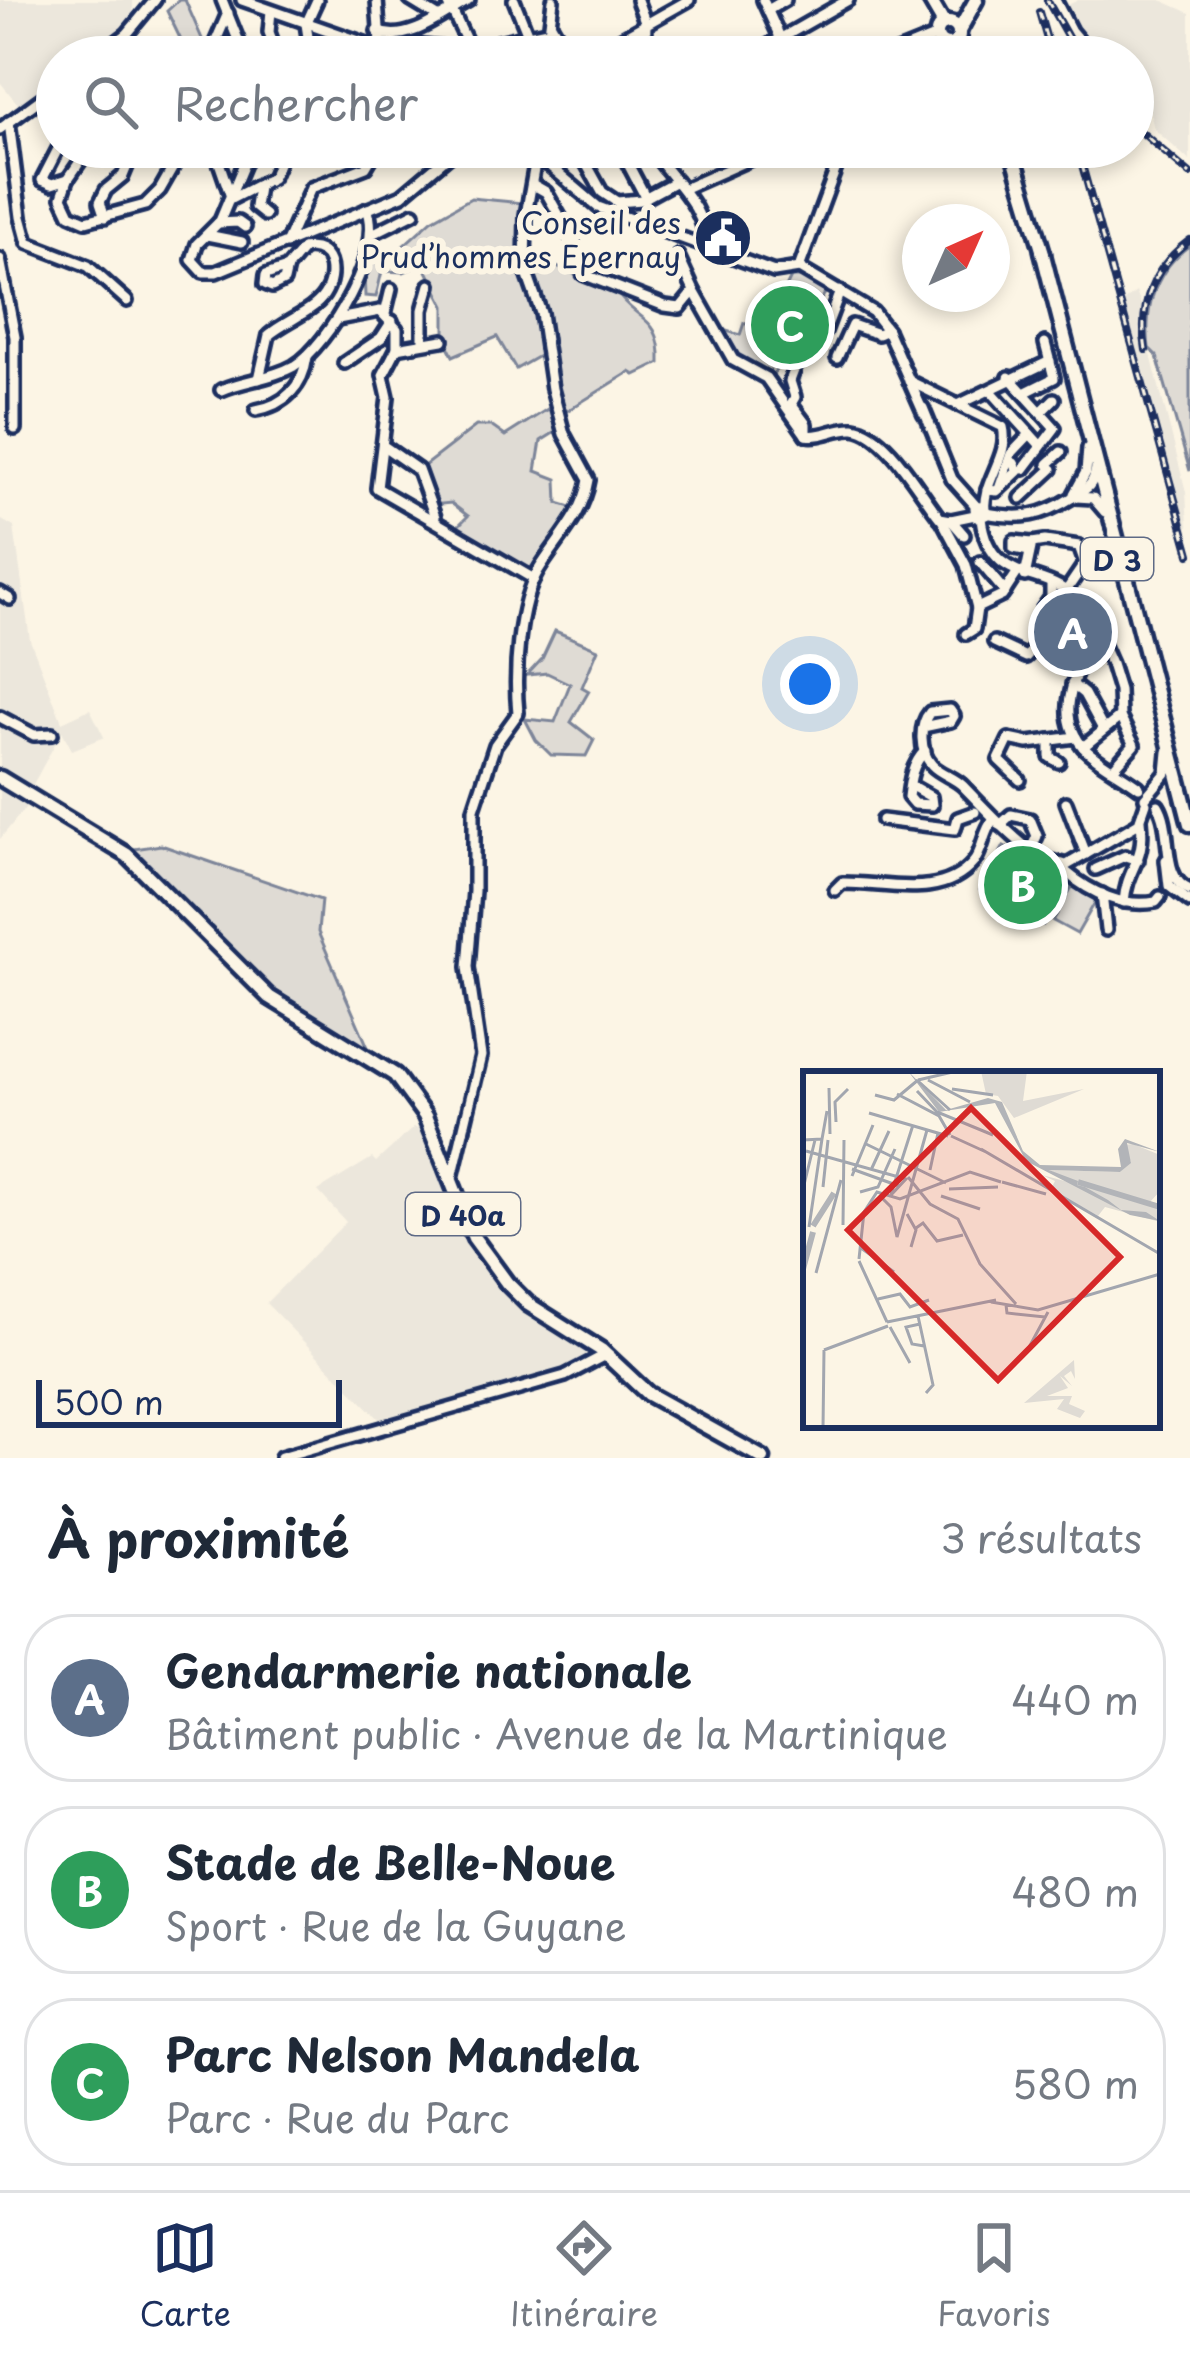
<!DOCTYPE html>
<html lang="fr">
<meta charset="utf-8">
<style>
:root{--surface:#fff;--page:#f2f2f3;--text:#1f2937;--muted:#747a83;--line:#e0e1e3;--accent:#1b2f5e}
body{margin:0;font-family:"Playpen Sans",sans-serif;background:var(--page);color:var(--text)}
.compass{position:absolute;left:902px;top:204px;width:108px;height:108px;border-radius:50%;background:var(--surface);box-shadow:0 6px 18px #0003;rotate:45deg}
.scale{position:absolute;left:36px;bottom:30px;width:306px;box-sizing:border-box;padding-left:12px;border:6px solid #1b2f5e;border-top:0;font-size:33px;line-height:42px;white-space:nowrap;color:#1b2f5e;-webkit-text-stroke:9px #fcf5e5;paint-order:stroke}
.you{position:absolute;left:810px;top:684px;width:42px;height:42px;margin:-30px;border:9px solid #fff;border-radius:50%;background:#1a73e8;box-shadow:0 0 0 18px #1a73e833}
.badge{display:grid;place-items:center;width:78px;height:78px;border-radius:50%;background:var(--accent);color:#fff;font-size:39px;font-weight:700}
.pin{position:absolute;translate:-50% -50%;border:6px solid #fff;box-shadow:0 3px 12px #0006}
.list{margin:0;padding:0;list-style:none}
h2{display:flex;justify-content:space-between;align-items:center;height:156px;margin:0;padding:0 48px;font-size:51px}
h2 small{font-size:39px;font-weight:400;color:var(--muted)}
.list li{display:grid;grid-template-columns:78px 1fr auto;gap:36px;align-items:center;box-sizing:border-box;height:168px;margin:0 24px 24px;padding:0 24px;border:3px solid var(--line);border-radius:48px}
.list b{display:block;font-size:45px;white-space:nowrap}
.list p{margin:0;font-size:39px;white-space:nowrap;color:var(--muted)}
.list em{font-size:39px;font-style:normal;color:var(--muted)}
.icon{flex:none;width:66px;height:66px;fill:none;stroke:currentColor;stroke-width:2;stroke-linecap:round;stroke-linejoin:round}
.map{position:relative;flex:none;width:1190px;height:1458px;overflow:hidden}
.search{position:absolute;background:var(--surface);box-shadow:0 6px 18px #0003;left:36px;right:36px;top:36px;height:132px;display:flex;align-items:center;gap:30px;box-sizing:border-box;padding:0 42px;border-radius:66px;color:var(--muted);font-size:45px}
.sheet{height:732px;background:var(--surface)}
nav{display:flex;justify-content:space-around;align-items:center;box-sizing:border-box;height:168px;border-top:3px solid var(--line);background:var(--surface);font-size:33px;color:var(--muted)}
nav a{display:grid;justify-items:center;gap:6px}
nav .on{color:var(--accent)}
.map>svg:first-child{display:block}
.built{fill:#ece7dc}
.green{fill:#dfdbd4;stroke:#7d8599;stroke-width:3}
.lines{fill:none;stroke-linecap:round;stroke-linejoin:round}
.minor-casing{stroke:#1b2f5e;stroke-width:18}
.major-casing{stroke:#1b2f5e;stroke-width:21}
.minor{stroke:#fcf5e5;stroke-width:9}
.major{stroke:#fcf5e5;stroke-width:12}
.rail-casing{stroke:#1b2f5e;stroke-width:8}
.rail{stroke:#fcf5e5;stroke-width:3;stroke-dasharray:9;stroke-linecap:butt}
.labels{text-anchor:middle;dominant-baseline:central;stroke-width:12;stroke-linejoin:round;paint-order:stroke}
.shield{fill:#fcf5e5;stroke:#5e6a86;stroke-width:3}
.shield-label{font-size:27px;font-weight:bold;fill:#1b2f5e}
.poi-label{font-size:30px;fill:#1b2f5e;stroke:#fcf5e5;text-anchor:end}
.inset-river{fill:none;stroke:#b2b4b8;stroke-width:6}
.inset-road{fill:none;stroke:#a2a6af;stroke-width:3}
.view{fill:#d62828;fill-opacity:0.15;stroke:#d62828;stroke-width:6}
.inset-edge{fill:none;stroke:#1b2f5e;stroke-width:6}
</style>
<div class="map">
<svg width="1190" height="1458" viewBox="0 0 1190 1458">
<rect width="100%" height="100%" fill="#fcf5e5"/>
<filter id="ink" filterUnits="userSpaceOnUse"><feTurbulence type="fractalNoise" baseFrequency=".00833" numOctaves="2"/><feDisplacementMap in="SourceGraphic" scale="24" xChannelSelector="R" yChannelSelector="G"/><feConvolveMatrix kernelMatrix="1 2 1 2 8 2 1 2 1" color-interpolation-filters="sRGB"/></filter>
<g filter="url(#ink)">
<!-- built -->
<g class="built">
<polygon points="0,0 133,0 133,21 90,57 57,57 57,82 22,109 0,82"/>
<polygon points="1078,0 1161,0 1190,13 1190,161 1154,129 1149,108 1133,92 1133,57 1097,57 1074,30 1062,8"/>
<polygon points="1190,237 1190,245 1171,262 1157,285 1148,328 1151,355 1186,492 1190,562 1119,305 1136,292 1141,305 1158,268"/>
<polygon points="0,519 14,527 30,640 62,722 90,709 104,737 72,750 62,731 31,788 30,802 0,839"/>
<polygon points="414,1127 422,1131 467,1235 504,1291 531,1319 588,1349 586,1364 565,1374 385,1425 266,1303 346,1222 318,1191 372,1158 376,1162"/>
</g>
<!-- green -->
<g class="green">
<polygon points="179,0 185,0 203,41 212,46 207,57 189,57 167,11"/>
<polygon points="471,198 523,203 521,261 540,326 539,338 546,375 539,356 516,369 497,337 453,356 445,340 445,306 423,263 404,272 382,271 376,297 365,296 364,274 378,241 386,255 394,254 432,220"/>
<path d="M1190,245V471L1157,356L1149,348C1144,307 1155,271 1190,245Z"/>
<path d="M529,256L616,291C635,322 662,314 660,363L635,375L630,372L562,414L526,267Z"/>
<polygon points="791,277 803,277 826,292 815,308 828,316 820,333 800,338 794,351 785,347 773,376 735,357 737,354 723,330 740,335 744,323 755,327 769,294 781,298"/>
<polygon points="554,405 560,429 541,441 536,471 557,479 558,503 578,509 533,574 455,529 468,516 451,503 432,505 420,469 476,426 491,426 505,436"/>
<polygon points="555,631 598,649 582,687 589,691 571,722 594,740 586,756 551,755 536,740 525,719 555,722 570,684 547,673 527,675 542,659"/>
<polygon points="161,845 321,900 318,932 370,1052 278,998 127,850"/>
<polygon points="1004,846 1067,880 1043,925 980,890"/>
<polygon points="1073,885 1097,899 1077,934 1053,921"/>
</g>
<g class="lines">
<defs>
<g id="minor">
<polyline points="222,0 245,57"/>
<polyline points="242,0 379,48"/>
<polyline points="377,0 381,57"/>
<polyline points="410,0 438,17"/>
<polyline points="447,0 474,57"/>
<polyline points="637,0 646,24 645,57"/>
<polyline points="763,0 789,57"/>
<polyline points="1055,0 1071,31 1093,57"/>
<polyline points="768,10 785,0"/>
<polyline points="271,11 269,32 278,57"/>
<polyline points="551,24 570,57"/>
<path d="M377,31C407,45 443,14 469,0"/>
<polyline points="345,39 346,57"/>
<polyline points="378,42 465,50 528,35 514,0"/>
<polyline points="97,57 127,34 155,0"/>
<polyline points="209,57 228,13"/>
<polyline points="311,57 306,24 317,0"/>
<polyline points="537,57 528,35 547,31"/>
<polyline points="546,57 553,0"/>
<polyline points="588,57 689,0"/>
<polyline points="748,57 848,0"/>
<polyline points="885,57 937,36"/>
<polyline points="9,122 21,217 28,243 88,266 127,301"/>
<polyline points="0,129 57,87"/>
<polyline points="59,147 42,180 52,184 68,179"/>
<polyline points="90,147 68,179 62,197 70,214 86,221 145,205 160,190 176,162 217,147"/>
<polyline points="170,147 169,154 181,160"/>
<polyline points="251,147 220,221 197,244 192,260 203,272 216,272 402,195 459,147"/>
<polyline points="316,147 328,147"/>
<polyline points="512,147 544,161 598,207 774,272 799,268 873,312 887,330 924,414"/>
<polyline points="577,147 602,192 617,202 641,200 676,181"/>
<polyline points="619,147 646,198"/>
<path d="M650,147C669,178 708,207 705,246"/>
<polyline points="214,148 230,194"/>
<polyline points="532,184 546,192 573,240"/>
<polyline points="258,187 255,207 265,215"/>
<polyline points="683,189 778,147"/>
<polyline points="229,200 272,178 285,147"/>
<polyline points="105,217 100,202 106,190 123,176 135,147"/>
<polyline points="218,223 238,222 245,227"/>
<polyline points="372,234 414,213"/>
<polyline points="207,235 242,242"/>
<polyline points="286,244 311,188 366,167 378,147"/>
<polyline points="0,259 15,337 15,429"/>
<polyline points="287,268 266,275 265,284 272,287 284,281 287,268 303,249"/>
<polyline points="799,268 836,168 828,147"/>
<polyline points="583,274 665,306 680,308 694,291 678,256"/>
<path d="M694,291L733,360L766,378L806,435C823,438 836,427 854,428C887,432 919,492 940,518L951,520L975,515"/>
<polyline points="385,314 391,289"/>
<polyline points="338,319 380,311 397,329 397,348 383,375 388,397 377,488 534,579"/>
<polyline points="423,342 423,310 430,285"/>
<polyline points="397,348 443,340"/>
<polyline points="837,358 852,325 878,334 887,330"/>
<polyline points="344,363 381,338 392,321"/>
<polyline points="1009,377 1055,428 1024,469"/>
<path d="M259,379L269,335C285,321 313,312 324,295C338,274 331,243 303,249"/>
<path d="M909,381L1003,427C1011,457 978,485 986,515L976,517L975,508L983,506"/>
<path d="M221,390C244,380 271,379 294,366C329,345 385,249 367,209"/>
<polyline points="991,391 1041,446"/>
<polyline points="1024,393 1054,378 1045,343"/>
<polyline points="958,405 1050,361"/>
<polyline points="923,408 952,479 977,507"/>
<path d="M256,410C285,405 303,386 307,357"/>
<polyline points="1041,412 1054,399"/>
<polyline points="806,435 806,424 791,404 795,397 790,381 806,339 825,331 840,291"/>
<polyline points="385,447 418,470 435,517"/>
<polyline points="1048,464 1061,452"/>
<polyline points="999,489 1011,454 1030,434"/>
<polyline points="987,490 997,491 1018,471 1014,463"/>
<polyline points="1074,494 1086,472 1088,448"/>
<polyline points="1076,497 1093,498 1105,512"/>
<polyline points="1021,498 1052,469"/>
<path d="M986,513C1022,520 1043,516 1073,497C1087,489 1094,485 1096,468"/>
<path d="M981,518C990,592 1053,562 1080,606C1106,648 1040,701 1085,749C1100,764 1122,774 1139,787"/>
<polyline points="942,520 966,565 977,608"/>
<polyline points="951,520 964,535"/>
<polyline points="1029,551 1014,548 1014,541 1032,543"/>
<polyline points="980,562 1005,592"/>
<polyline points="1025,576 1032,543 1045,541 1079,546 1085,563 1066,591"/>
<polyline points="0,593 10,599"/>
<polyline points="1042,610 1051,597 1051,585"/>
<polyline points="1086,630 1099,637 1111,664 1119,690 1120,717 1134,745 1113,769"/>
<polyline points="966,634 974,629 977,608 1002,596 1017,573"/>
<polyline points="994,642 1026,657 1077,601"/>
<polyline points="1072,684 1084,694 1103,729"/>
<polyline points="0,717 34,735 52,734"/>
<path d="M923,727L951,721L954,716L950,710L930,712C919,725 919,751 932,765C940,774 954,777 963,786C988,812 1011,837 1040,858"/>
<polyline points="1050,740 1050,757 1059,762"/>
<polyline points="1083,747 1120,717"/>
<polyline points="1020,780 999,760 1009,739 1028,743 1076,737"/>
<path d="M910,785L931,797L932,805L914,804L908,797C910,780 912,764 925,751"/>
<polyline points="1145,798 1166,773 1168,752"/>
<polyline points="1066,802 1086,854"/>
<path d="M1158,805C1174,830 1159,878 1190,890"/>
<polyline points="882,820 955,829 958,818 975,812"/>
<polyline points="1000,825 1011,815 1030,819 1037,836 1030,851"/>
<polyline points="1166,860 1169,886 1190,902"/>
<polyline points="1067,865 1139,823 1146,803"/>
<polyline points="1096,869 1125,856 1138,860"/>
<polyline points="1061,871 1040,858 1063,864"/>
<path d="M1066,872C1091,893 1123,908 1156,902L1160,897"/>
<path d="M835,890L842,883C883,882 941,901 973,863C984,850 982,833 993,820"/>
<polyline points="1102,894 1106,930"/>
<path d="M1124,902C1127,865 1146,863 1141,820"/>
<path d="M452,1178L481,1056L468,967L474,891V809L495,745L518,713C514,674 518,605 538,571C556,541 583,516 589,480L564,434L552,389L541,313L525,268L526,215L538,147"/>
<polyline points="281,1457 565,1376 605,1355"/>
</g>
<g id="major">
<polyline points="930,0 944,24"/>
<circle cx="948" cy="34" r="11"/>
<polyline points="959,31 976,0"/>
<polyline points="958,39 962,57"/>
<polyline points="1011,147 1043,253"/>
<polyline points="1042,251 1190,824"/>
<polyline points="0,778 127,855 269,997 395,1075 425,1116 474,1238 507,1283 528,1304 601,1350 648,1394 763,1458"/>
</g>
</defs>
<!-- minor casing -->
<use href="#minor" class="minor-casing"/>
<!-- major casing -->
<use href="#major" class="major-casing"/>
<!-- minor -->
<use href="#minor" class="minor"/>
<!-- major -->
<use href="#major" class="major"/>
<defs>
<g id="rail">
<polyline points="1047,0 1079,57"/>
<polyline points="1039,12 1052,57"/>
<polyline points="1133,125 1190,174"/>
<polyline points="1077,147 1190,554"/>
<path d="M1146,350C1138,305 1153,267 1190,240"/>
</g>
</defs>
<!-- rail casing -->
<use href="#rail" class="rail-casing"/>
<!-- rail -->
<use href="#rail" class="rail"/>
</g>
</g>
<!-- icons -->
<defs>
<symbol id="civic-disc" viewBox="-11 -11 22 22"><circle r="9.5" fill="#1b2f5e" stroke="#fcf5e5"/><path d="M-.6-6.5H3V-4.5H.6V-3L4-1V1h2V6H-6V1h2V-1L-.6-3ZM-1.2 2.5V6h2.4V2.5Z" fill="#fff"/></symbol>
</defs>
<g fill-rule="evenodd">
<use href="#civic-disc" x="690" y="205" width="66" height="66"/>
</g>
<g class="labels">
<!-- shield labels -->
<g class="shield">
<rect x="1081" y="538" width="72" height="42" rx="9"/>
<rect x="406" y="1193" width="114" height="42" rx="9"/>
</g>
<g class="shield-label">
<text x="1117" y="559">D 3</text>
<text x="463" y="1214">D 40a</text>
</g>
<!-- poi labels -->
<g class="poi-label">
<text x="681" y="221">Conseil des<tspan x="681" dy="34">Prud’hommes Epernay</tspan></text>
</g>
</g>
<!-- overview -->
<g transform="translate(803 1071)">
<rect width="357" height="357" fill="#fcf5e5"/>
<path d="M178,0H224L220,30L281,18L211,47L195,25L183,23ZM330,73L357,84V120L347,131L357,135V151L302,136L295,145L248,118L252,110L239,104L273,113L246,99L317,101L328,91L320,74ZM271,289L272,308L268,300L261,305L269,315L257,305L265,317L244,325H269L266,333L282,340L277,347L254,338L261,328L221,332Z" fill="#dfdbd4"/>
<path d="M105,0L143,39L185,27L199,31L220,80L237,94L318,96L315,78L322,68L357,81L324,72L328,92L317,101L246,99L275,110L274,114L282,116L305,129L318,139L343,141L357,150L327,144L223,90L192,32L136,41Z" fill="#b2b4b8"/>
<path class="inset-river" d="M275,111L357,136M10,155L31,122M0,198L10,161"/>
<path class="inset-road" d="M115,9L154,0M125,9L167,31M115,10L147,39M26,17L27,63M149,18L190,24M114,20L134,41L190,64M94,23L136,45L147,64M72,24L91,29L115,9M66,42L145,65M33,51L32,31L45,18M148,65L183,81M0,69L19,68L24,40M61,72L143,112M178,78L357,183M3,80L103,108L88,124M49,98L96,115M68,99L86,60M127,99L135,62M49,105L70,54M105,106L127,133L155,148L177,193L213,233M199,111L243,123M20,116L25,69M0,118L12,69M146,118L195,116M57,121L75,116L92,78M88,123L110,54M77,125L88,136L94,166L124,59M138,125L177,138M104,143L113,159L108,176M40,154L41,69M6,156L19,68M113,157L120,152L134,170L160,164M58,177L91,201M56,188L61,141L74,121L97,128L167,101L198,111M56,190L84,251M13,202L38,109M75,228L97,223L107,236L126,229M188,231L235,239L357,203M203,234L204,242L242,246M115,245L130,314L123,322M84,251L193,229M117,253L103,256L109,273L121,275M87,256L107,292M21,279L85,255M224,280L245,241M20,357L21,279"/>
<path class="view" d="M168,37L317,186L195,309L45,159Z"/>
<rect width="357" height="357" class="inset-edge"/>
</g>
</svg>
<svg class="compass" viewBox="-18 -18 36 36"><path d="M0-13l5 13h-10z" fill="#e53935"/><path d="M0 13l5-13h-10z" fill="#747a83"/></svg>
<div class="scale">500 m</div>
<div class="you"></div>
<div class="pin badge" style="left:1073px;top:632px;background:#5c6f8a">A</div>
<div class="pin badge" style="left:1023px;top:885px;background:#2e9e5b">B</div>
<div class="pin badge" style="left:790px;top:325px;background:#2e9e5b">C</div>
<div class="search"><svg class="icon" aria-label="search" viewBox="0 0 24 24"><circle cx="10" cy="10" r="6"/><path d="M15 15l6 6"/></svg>Rechercher</div>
</div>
<section class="sheet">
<h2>À proximité<small>3 résultats</small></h2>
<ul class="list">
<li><span class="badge" style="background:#5c6f8a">A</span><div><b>Gendarmerie nationale</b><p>Bâtiment public · Avenue de la Martinique</p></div><em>440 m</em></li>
<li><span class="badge" style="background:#2e9e5b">B</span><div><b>Stade de Belle-Noue</b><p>Sport · Rue de la Guyane</p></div><em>480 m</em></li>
<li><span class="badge" style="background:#2e9e5b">C</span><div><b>Parc Nelson Mandela</b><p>Parc · Rue du Parc</p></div><em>580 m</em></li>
</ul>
</section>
<nav>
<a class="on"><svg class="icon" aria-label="map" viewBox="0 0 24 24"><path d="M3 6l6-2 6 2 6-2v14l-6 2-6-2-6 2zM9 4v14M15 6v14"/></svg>Carte</a>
<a><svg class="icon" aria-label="directions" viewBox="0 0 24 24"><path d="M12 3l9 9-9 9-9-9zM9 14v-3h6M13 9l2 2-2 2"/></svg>Itinéraire</a>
<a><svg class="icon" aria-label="saved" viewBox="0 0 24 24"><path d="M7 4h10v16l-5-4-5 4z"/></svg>Favoris</a>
</nav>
